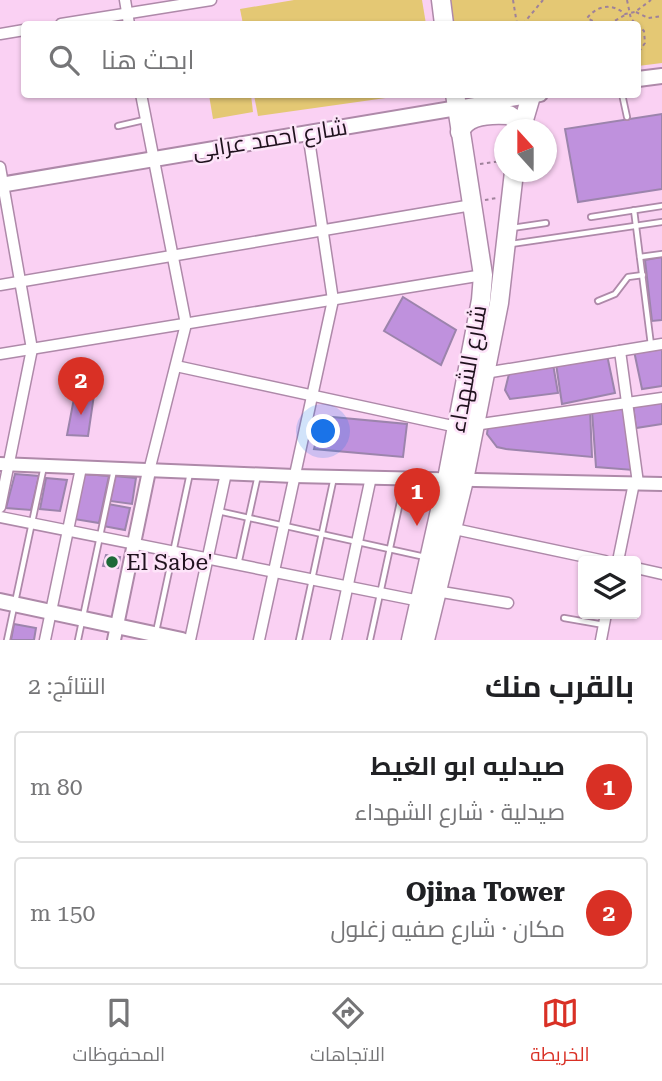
<!DOCTYPE html>
<html lang="ar">
<meta charset="utf-8">
<style>
:root{--surface:#fff;--page:#f2f2f2;--text:#202124;--muted:#757577;--line:#e0e0e0;--accent:#d93025}
body{margin:0;font-family:"Roboto Serif",Cairo,serif;background:var(--page);color:var(--text);direction:rtl}
.controls{position:absolute;right:21px;bottom:21px;display:grid;overflow:hidden;border-radius:7px;box-shadow:0 2px 5px #0004}
.controls button{width:63px;height:63px;display:grid;place-items:center;padding:0;border:0;border-bottom:2px solid var(--line);background:var(--surface);color:var(--text);font:35px sans-serif}
.compass{position:absolute;left:494px;top:119px;width:63px;height:63px;border-radius:50%;background:var(--surface);box-shadow:0 2px 5px #0004;rotate:339deg}
.you{position:absolute;left:324px;top:432px;width:24px;height:24px;margin:-18px;border:5px solid #fff;border-radius:50%;background:#1a73e8;box-shadow:0 0 0 10px #1a73e833}
.badge{display:grid;place-items:center;width:46px;height:46px;border-radius:50%;background:var(--accent);color:#fff;font-size:23px;font-weight:700}
.pin{position:absolute;translate:-50% -58px;filter:drop-shadow(0 2px 4px #0008)}
.pin::after{content:'';position:absolute;top:37px;width:24px;height:21px;background:inherit;clip-path:polygon(0 0,100% 0,50% 100%)}
.list{margin:0;padding:0;list-style:none}
h2{display:flex;justify-content:space-between;align-items:center;height:91px;margin:0;padding:0 28px;font-size:30px}
h2 small{font-size:23px;font-weight:400;color:var(--muted)}
.list li{display:grid;grid-template-columns:46px 1fr auto;gap:21px;align-items:center;box-sizing:border-box;height:112px;margin:0 14px 14px;padding:0 14px;border:2px solid var(--line);border-radius:7px}
.list b{display:block;font-size:26px;white-space:nowrap}
.list p{margin:0;font-size:23px;white-space:nowrap;color:var(--muted)}
.list em{font-size:23px;font-style:normal;color:var(--muted)}
.icon{flex:none;width:38px;height:38px;fill:none;stroke:currentColor;stroke-width:2;stroke-linecap:round;stroke-linejoin:round}
.map{position:relative;flex:none;width:662px;height:640px;overflow:hidden;direction:ltr}
.search{position:absolute;background:var(--surface);box-shadow:0 2px 5px #0004;left:21px;right:21px;top:21px;height:77px;display:flex;align-items:center;gap:18px;box-sizing:border-box;padding:0 24px;border-radius:7px;color:var(--muted);font-size:26px}
.sheet{height:343px;background:var(--surface)}
nav{display:flex;justify-content:space-around;align-items:center;box-sizing:border-box;height:98px;border-top:2px solid var(--line);background:var(--surface);font-size:19px;color:var(--muted)}
nav a{display:grid;justify-items:center;gap:4px}
nav .on{color:var(--accent)}
.map>svg:first-child{display:block}
.green{fill:#e4c874}
.building{fill:#bf91dd;stroke:#9c84ac;stroke-width:2}
.lines{fill:none;stroke-linecap:round;stroke-linejoin:round}
.lane-casing{stroke:#ae89a9;stroke-width:8}
.street-casing{stroke:#ae89a9;stroke-width:13}
.secondary-casing{stroke:#ae89a9;stroke-width:16}
.primary-casing{stroke:#ae89a9;stroke-width:18}
.highway-casing{stroke:#ae89a9;stroke-width:21}
.path{stroke:#9e819a;stroke-width:2;stroke-dasharray:3.5 3.5;stroke-linecap:butt}
.lane{stroke:#fff;stroke-width:4.5}
.street{stroke:#fff;stroke-width:10}
.secondary{stroke:#fff;stroke-width:12}
.primary{stroke:#fff;stroke-width:14}
.highway{stroke:#fff;stroke-width:18}
.poi-dot{fill:#1d6a38;stroke:#fde4f9;stroke-width:2.5}
.labels{text-anchor:middle;dominant-baseline:central;stroke-width:5;stroke-linejoin:round;paint-order:stroke}
.street-label{font-size:23px;fill:#20121e;stroke:#fde4f9}
.poi-label{font-size:23px;fill:#20121e;stroke:#fde4f9;text-anchor:start}
</style>
<div class="map">
<svg width="662" height="640" viewBox="0 0 662 640">
<rect width="100%" height="100%" fill="#fad1f3"/>
<!-- green -->
<g class="green">
<polygon points="294,0 422,0 426,24 243,24 240,9"/>
<polygon points="447,0 662,0 662,63 638,66 638,24 451,24"/>
<polygon points="209,95 251,95 253,112 213,119"/>
<polygon points="254,95 254,94 407,95 258,116"/>
</g>
<!-- building -->
<g class="building">
<polygon points="662,114 662,189 578,202 565,129"/>
<polygon points="662,257 662,320 652,321 645,260"/>
<polygon points="403,297 456,330 441,365 384,331"/>
<polygon points="662,346 662,386 642,389 634,351"/>
<polygon points="607,355 615,393 562,404 556,364"/>
<polygon points="553,364 558,393 510,399 505,390 510,370"/>
<polygon points="75,393 94,395 88,436 67,435"/>
<polygon points="662,402 662,424 636,428 633,405"/>
<polygon points="625,406 633,470 596,467 592,411"/>
<polygon points="590,410 592,457 506,449 497,447 487,434 488,426"/>
<polygon points="322,416 407,424 403,457 314,449"/>
<polygon points="15,474 39,476 31,510 6,508"/>
<polygon points="84,474 109,476 99,523 74,519"/>
<polygon points="114,476 136,478 132,504 110,501"/>
<polygon points="46,478 67,480 60,511 40,509"/>
<polygon points="108,504 130,508 125,530 103,526"/>
<polygon points="106,555 120,557 118,568 103,566"/>
<polygon points="14,624 36,628 34,640 11,640"/>
</g>
<g class="lines">
<defs>
<g id="lane">
<polyline points="622,94 627,117"/>
<polyline points="118,126 144,120"/>
<polyline points="634,210 651,345"/>
<polyline points="591,217 662,206"/>
<polyline points="512,228 546,223"/>
<polyline points="511,244 662,222"/>
<polyline points="640,257 662,254"/>
<polyline points="598,301 615,294 628,277 643,275"/>
<polyline points="218,511 425,557"/>
<polyline points="238,565 258,475"/>
<polyline points="564,618 604,625"/>
<polyline points="156,632 190,473"/>
<polyline points="7,640 44,466"/>
<polyline points="78,640 114,470"/>
<polyline points="299,640 334,477"/>
<polyline points="370,640 405,479"/>
</g>
<g id="street">
<polyline points="125,0 129,24"/>
<polyline points="61,24 211,0"/>
<polyline points="0,34 24,30"/>
<polyline points="141,94 186,324 149,471"/>
<polyline points="0,167 32,349 0,507"/>
<polyline points="0,285 472,205"/>
<polyline points="620,351 638,483"/>
<polyline points="0,354 483,275"/>
<polyline points="176,366 457,427"/>
<polyline points="485,373 662,344"/>
<polyline points="474,425 662,398"/>
<polyline points="0,517 420,601"/>
<polyline points="450,528 605,561"/>
<polyline points="618,561 634,483"/>
<polyline points="636,568 662,574"/>
<polyline points="436,591 508,603"/>
<polyline points="45,640 81,468"/>
<polyline points="190,640 226,473"/>
<polyline points="259,640 333,300 308,133"/>
<polyline points="336,640 371,477"/>
<polyline points="601,640 606,614"/>
</g>
<g id="secondary">
<polyline points="0,464 294,476 662,484"/>
<polyline points="114,640 149,471"/>
</g>
<g id="primary">
<polyline points="638,79 662,76"/>
<polyline points="0,185 540,94"/>
<polyline points="0,601 182,640"/>
</g>
<g id="highway">
<polyline points="441,0 444,24"/>
<polyline points="521,130 531,96"/>
<path d="M460,132C466,114 493,114 509,115L522,124"/>
<polyline points="411,640 447,479 481,300 483,275 455,94"/>
<polyline points="425,640 464,480 499,303 514,172"/>
</g>
</defs>
<!-- lane casing -->
<use href="#lane" class="lane-casing"/>
<!-- street casing -->
<use href="#street" class="street-casing"/>
<!-- secondary casing -->
<use href="#secondary" class="secondary-casing"/>
<!-- primary casing -->
<use href="#primary" class="primary-casing"/>
<!-- highway casing -->
<use href="#highway" class="highway-casing"/>
<!-- path -->
<g class="path">
<polyline points="513,0 517,24"/>
<polyline points="627,0 631,19 644,31 645,43 638,53"/>
<polyline points="636,12 648,18 662,16"/>
<polyline points="523,24 543,0"/>
<path d="M599,24L587,18C598,5 612,3 625,14L635,12L651,0"/>
<polyline points="609,24 625,15"/>
<polyline points="626,24 630,20"/>
<polyline points="638,57 639,66"/>
<polyline points="480,164 502,161"/>
<polyline points="485,200 497,198"/>
</g>
<!-- lane -->
<use href="#lane" class="lane"/>
<!-- street -->
<use href="#street" class="street"/>
<!-- secondary -->
<use href="#secondary" class="secondary"/>
<!-- primary -->
<use href="#primary" class="primary"/>
<!-- highway -->
<use href="#highway" class="highway"/>
</g>
<!-- markers -->
<circle class="poi-dot" cx="112" cy="562" r="7"/>
<g class="labels">
<!-- street labels -->
<g class="street-label">
<text transform="translate(270 139) rotate(-9)">شارع احمد عرابى</text>
<text transform="translate(468 369) rotate(-80)">شارع الشهداء</text>
</g>
<!-- poi labels -->
<g class="poi-label">
<text x="126" y="562">El Sabe'</text>
</g>
</g>
</svg>
<div class="controls">
<button><svg class="icon" aria-label="layers" viewBox="0 0 24 24"><path d="M12 4l9 5-9 5-9-5zM3 14l9 5 9-5"/></svg></button>
</div>
<svg class="compass" viewBox="-18 -18 36 36"><path d="M0-13l5 13h-10z" fill="#e53935"/><path d="M0 13l5-13h-10z" fill="#757577"/></svg>
<div class="you"></div>
<div class="pin badge" style="left:417px;top:526px">1</div>
<div class="pin badge" style="left:81px;top:415px">2</div>
<div class="search"><svg class="icon" aria-label="search" viewBox="0 0 24 24"><circle cx="10" cy="10" r="6"/><path d="M15 15l6 6"/></svg>ابحث هنا</div>
</div>
<section class="sheet">
<h2>بالقرب منك<small>النتائج: 2</small></h2>
<ul class="list">
<li><span class="badge">1</span><div><b>صيدليه ابو الغيط</b><p>صيدلية · شارع الشهداء</p></div><em>80 m</em></li>
<li><span class="badge">2</span><div><b>Ojina Tower</b><p>مكان · شارع صفيه زغلول</p></div><em>150 m</em></li>
</ul>
</section>
<nav>
<a class="on"><svg class="icon" aria-label="map" viewBox="0 0 24 24"><path d="M3 6l6-2 6 2 6-2v14l-6 2-6-2-6 2zM9 4v14M15 6v14"/></svg>الخريطة</a>
<a><svg class="icon" aria-label="directions" viewBox="0 0 24 24"><path d="M12 3l9 9-9 9-9-9zM9 14v-3h6M13 9l2 2-2 2"/></svg>الاتجاهات</a>
<a><svg class="icon" aria-label="saved" viewBox="0 0 24 24"><path d="M7 4h10v16l-5-4-5 4z"/></svg>المحفوظات</a>
</nav>
